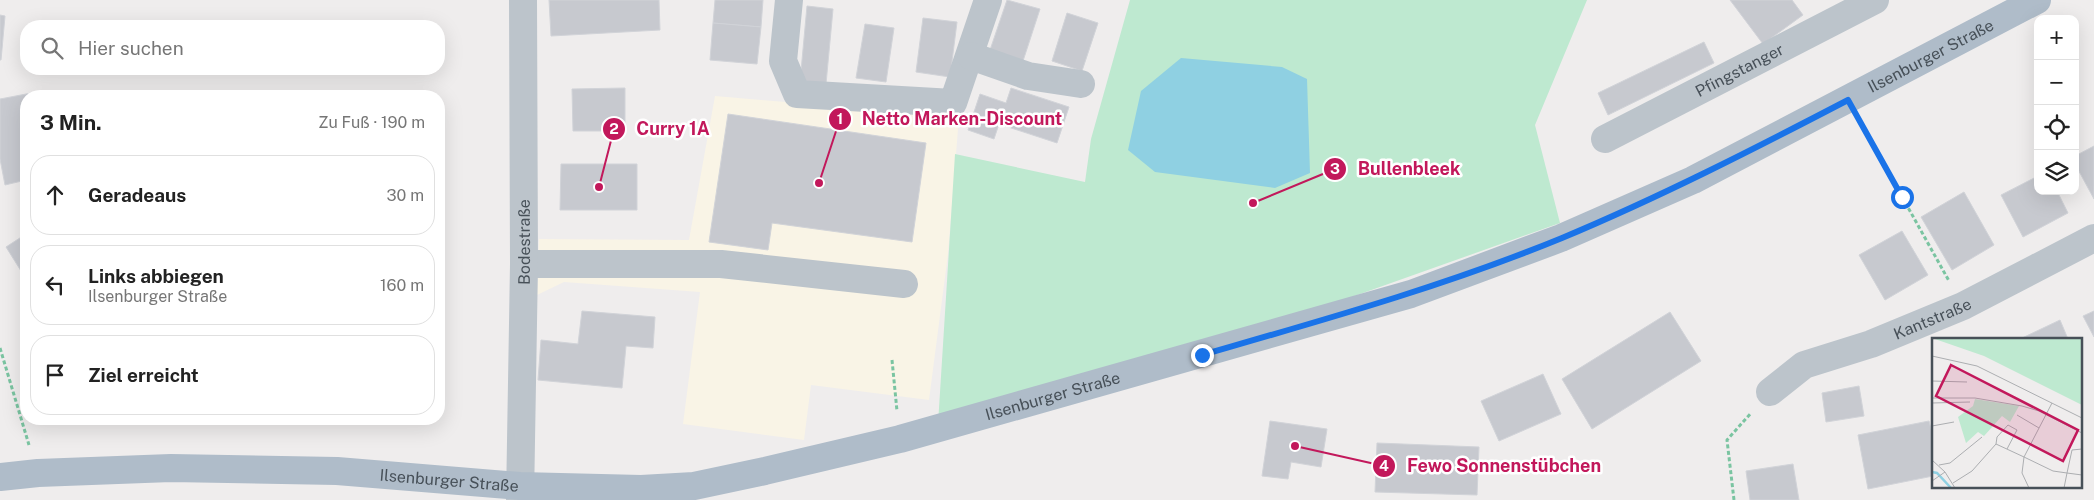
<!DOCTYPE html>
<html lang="de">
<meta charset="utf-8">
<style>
:root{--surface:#fff;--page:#f6f6f6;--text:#222;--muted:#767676;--line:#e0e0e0}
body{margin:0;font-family:"Public Sans",sans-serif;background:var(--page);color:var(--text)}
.controls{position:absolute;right:15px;top:15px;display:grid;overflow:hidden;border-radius:10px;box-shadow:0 5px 20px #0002}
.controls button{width:45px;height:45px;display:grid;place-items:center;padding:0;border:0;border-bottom:1px solid var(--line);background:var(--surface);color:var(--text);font:25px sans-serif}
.stop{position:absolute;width:15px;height:15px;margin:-11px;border:4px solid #1a73e8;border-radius:50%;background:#fff}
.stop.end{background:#1a73e8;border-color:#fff;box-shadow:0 1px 5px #0008}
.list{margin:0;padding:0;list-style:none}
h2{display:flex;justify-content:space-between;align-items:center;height:65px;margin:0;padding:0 20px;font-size:21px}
h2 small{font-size:16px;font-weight:400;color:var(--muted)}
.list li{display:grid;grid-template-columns:32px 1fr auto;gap:15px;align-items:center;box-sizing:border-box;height:80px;margin:0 10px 10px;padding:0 10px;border:1px solid var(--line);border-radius:20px}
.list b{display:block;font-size:19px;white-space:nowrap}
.list p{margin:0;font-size:16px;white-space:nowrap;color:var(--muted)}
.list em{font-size:16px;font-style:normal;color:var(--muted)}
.icon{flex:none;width:28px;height:28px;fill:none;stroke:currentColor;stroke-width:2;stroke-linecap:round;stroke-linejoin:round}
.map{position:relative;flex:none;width:2094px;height:500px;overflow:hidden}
.search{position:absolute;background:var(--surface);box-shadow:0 5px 20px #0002;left:20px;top:20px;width:425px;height:55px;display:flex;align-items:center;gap:12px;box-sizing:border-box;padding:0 18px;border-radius:20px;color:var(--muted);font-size:19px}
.panel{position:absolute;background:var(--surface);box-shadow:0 5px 20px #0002;left:20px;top:90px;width:425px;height:335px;border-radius:20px}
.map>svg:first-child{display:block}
.commercial{fill:#f9f4e6}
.green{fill:#bee9d0}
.water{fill:#8fd0e2}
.building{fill:#c7c9cf;stroke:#d1d3d8}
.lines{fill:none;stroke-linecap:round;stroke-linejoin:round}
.path{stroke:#7ac4a1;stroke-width:3;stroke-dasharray:4 2.5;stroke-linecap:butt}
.minor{stroke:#bcc4cb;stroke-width:28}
.major{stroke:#afbcc9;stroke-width:28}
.route{stroke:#1a73e8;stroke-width:6}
.labels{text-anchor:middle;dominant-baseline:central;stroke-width:5;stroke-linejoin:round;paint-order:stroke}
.street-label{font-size:16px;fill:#475058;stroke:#fff}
.inset-river{fill:none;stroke:#8fd0e2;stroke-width:2.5}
.inset-road{fill:none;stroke:#acaeb1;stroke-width:1}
.view{fill:#c2185b;fill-opacity:0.15;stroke:#c2185b;stroke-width:2.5}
.inset-edge{fill:none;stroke:#475058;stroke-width:2.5}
.leader{fill:none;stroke:#c2185b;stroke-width:2}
.callout-dot{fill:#c2185b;stroke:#fff;stroke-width:2}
.mark-label{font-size:15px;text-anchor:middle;font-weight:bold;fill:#fff}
.callout-label{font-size:18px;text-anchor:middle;font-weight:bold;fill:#c2185b;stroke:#fff;stroke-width:5;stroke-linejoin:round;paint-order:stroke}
</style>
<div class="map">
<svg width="2094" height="500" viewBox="0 0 2094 500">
<rect width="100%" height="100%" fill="#efeded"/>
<!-- commercial -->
<polygon class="commercial" points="715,96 959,117 948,254 929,400 811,385 804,440 683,424 700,292 564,282 537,295 539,239 689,240"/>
<!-- green -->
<polygon class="green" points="1130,0 1587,0 1535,125 1560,223 1239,337 938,424 955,154 1085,182 1091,139"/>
<!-- water -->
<polygon class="water" points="1181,58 1282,67 1307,79 1310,173 1275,188 1155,172 1128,150 1141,91"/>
<!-- building -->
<g class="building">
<polygon points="549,0 659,0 660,30 551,36"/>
<polygon points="715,0 763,0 761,27 713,23"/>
<polygon points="1007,0 1040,9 1023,61 990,50"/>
<polygon points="1730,0 1792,0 1803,15 1763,44"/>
<polygon points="807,6 833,9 826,84 800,82"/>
<polygon points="1067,13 1098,23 1082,71 1052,61"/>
<polygon points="0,15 5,16 1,60 0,60"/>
<polygon points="923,18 957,22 950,77 916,72"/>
<polygon points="713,23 761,27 757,64 710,60"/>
<polygon points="865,24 894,28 886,82 856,78"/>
<polygon points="1704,42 1714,63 1608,115 1598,93"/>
<polygon points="625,88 625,131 573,131 572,89"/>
<polygon points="1011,88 1069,107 1057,143 999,124 994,139 968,130 980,94 1006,103"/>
<polygon points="42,91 43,96 26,96 26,180 5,185 0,159 0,99"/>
<polygon points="728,114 926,143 912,242 772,223 768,250 709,242"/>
<polygon points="2094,146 2094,199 2075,164 2075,156"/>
<polygon points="561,164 637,164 637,210 560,210"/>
<polygon points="2038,176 2038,191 2057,191 2068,213 2023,237 2001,195"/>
<polygon points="1964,192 1994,245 1952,270 1921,217"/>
<polygon points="1902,231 1928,275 1885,300 1859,255"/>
<polygon points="26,234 26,279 6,247"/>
<polygon points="582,311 655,317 653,348 626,346 622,388 538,380 541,340 578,344"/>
<polygon points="2094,311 2094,337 2083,316"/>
<polygon points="1670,312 1701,361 1592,429 1562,379"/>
<polygon points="2060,320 2068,339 2020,339"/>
<polygon points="1543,374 1561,414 1499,441 1481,401"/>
<polygon points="1859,386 1864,416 1826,422 1822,393"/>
<polygon points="1270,421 1327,429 1321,467 1291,462 1288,479 1262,476"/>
<polygon points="1929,421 1933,437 1933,476 1868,489 1858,435"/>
<polygon points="1377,443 1479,447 1477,495 1375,492"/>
<polygon points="1793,464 1799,500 1750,500 1746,471"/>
</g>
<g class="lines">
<!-- path -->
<g class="path">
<polyline points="1861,123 1949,281"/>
<polyline points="0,348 29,445"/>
<polyline points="892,360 897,411"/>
<polyline points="1734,500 1727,440 1751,413"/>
</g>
<!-- minor -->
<g class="minor">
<polyline points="789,0 783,61 797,94 953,103 988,0"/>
<polyline points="971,56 1028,76 1081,84"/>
<path id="s1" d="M1605,139L1875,0"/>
<polyline points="524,264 721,264 904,284"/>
<path id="s2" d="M1770,392L1804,365L1871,344L1963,306L2094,238"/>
<path id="s3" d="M520,500L524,264L523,0"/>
</g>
<!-- major -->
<path class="major" id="s4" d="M0,477L38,473L171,468L337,471L520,486L641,489L694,486L765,471L900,439L1411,294L1561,238L1693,180L2037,0"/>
</g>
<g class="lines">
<!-- route -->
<path class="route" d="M1202,355C1323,320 1445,286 1562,238C1660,197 1754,149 1848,100L1902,197"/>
</g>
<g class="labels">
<!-- street labels -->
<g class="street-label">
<text stroke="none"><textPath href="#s4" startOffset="2010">Ilsenburger Straße</textPath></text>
<text stroke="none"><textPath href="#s1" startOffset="151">Pfingstanger</textPath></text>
<text stroke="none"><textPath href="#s3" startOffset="258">Bodestraße</textPath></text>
<text stroke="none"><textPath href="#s2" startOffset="180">Kantstraße</textPath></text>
<text stroke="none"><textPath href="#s4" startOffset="1065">Ilsenburger Straße</textPath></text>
<text stroke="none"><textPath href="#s4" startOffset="450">Ilsenburger Straße</textPath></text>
</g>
</g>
<!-- overview -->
<g transform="translate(1932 338)">
<rect width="150" height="150" fill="#efeded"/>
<path d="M0,0H150V67L52,18ZM43,61L87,68L78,84L70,78L52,98L46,94L34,105L26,79L41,68Z" fill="#bee9d0"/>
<path class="inset-river" d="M0,134L5,135L19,150"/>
<path class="inset-road" d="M0,18L45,28L150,80M0,43L35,44M0,60H43L90,68L107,73L150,95M0,65L38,64M85,77L107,90M0,88L22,84M64,106L65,99L76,87L85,92L75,111M150,111L140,112L135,135L150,137M0,122L13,134L23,150M7,127L18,125L50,99M0,143L13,134M21,145L40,133L64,106L92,119L120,65M97,150L90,135L92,119L121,133L135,135L132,150"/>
<path class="view" d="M19,27L146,92L131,123L4,58Z"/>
<rect width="150" height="150" class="inset-edge"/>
</g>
<!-- callouts -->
<path class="leader" d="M819 183L840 119M599 187L614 129M1253 203L1335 169M1295 446L1384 466"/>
<g class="callout-dot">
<circle cx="819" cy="183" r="5"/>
<circle cx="599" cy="187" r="5"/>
<circle cx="1253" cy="203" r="5"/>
<circle cx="1295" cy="446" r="5"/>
<circle cx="840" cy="119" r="12"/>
<circle cx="614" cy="129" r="12"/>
<circle cx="1335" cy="169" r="12"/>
<circle cx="1384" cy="466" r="12"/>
</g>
<g class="mark-label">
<text x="840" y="124">1</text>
<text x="614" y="134">2</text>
<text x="1335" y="174">3</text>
<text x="1384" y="471">4</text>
</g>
<g class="callout-label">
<text x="962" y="125">Netto Marken-Discount</text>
<text x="673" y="135">Curry 1A</text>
<text x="1409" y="175">Bullenbleek</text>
<text x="1504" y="472">Fewo Sonnenstübchen</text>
</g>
</svg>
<div class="controls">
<button>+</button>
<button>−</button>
<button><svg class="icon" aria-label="locate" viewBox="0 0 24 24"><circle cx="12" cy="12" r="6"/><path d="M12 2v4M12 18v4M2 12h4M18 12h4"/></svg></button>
<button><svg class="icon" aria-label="layers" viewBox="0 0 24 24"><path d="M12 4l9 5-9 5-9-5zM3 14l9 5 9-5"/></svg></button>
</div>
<div class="stop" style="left:1902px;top:197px"></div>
<div class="stop end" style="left:1202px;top:355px"></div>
<div class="search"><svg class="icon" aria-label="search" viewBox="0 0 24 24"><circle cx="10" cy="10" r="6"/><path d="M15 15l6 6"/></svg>Hier suchen</div>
<section class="panel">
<h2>3 Min.<small>Zu Fuß · 190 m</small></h2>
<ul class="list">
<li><svg class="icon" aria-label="ahead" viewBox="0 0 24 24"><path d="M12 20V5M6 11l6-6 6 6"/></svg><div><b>Geradeaus</b></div><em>30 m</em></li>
<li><svg class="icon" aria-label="left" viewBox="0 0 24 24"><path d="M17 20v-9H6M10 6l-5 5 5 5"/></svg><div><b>Links abbiegen</b><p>Ilsenburger Straße</p></div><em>160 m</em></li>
<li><svg class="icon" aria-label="arrive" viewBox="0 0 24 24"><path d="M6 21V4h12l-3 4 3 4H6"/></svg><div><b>Ziel erreicht</b></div></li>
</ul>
</section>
</div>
